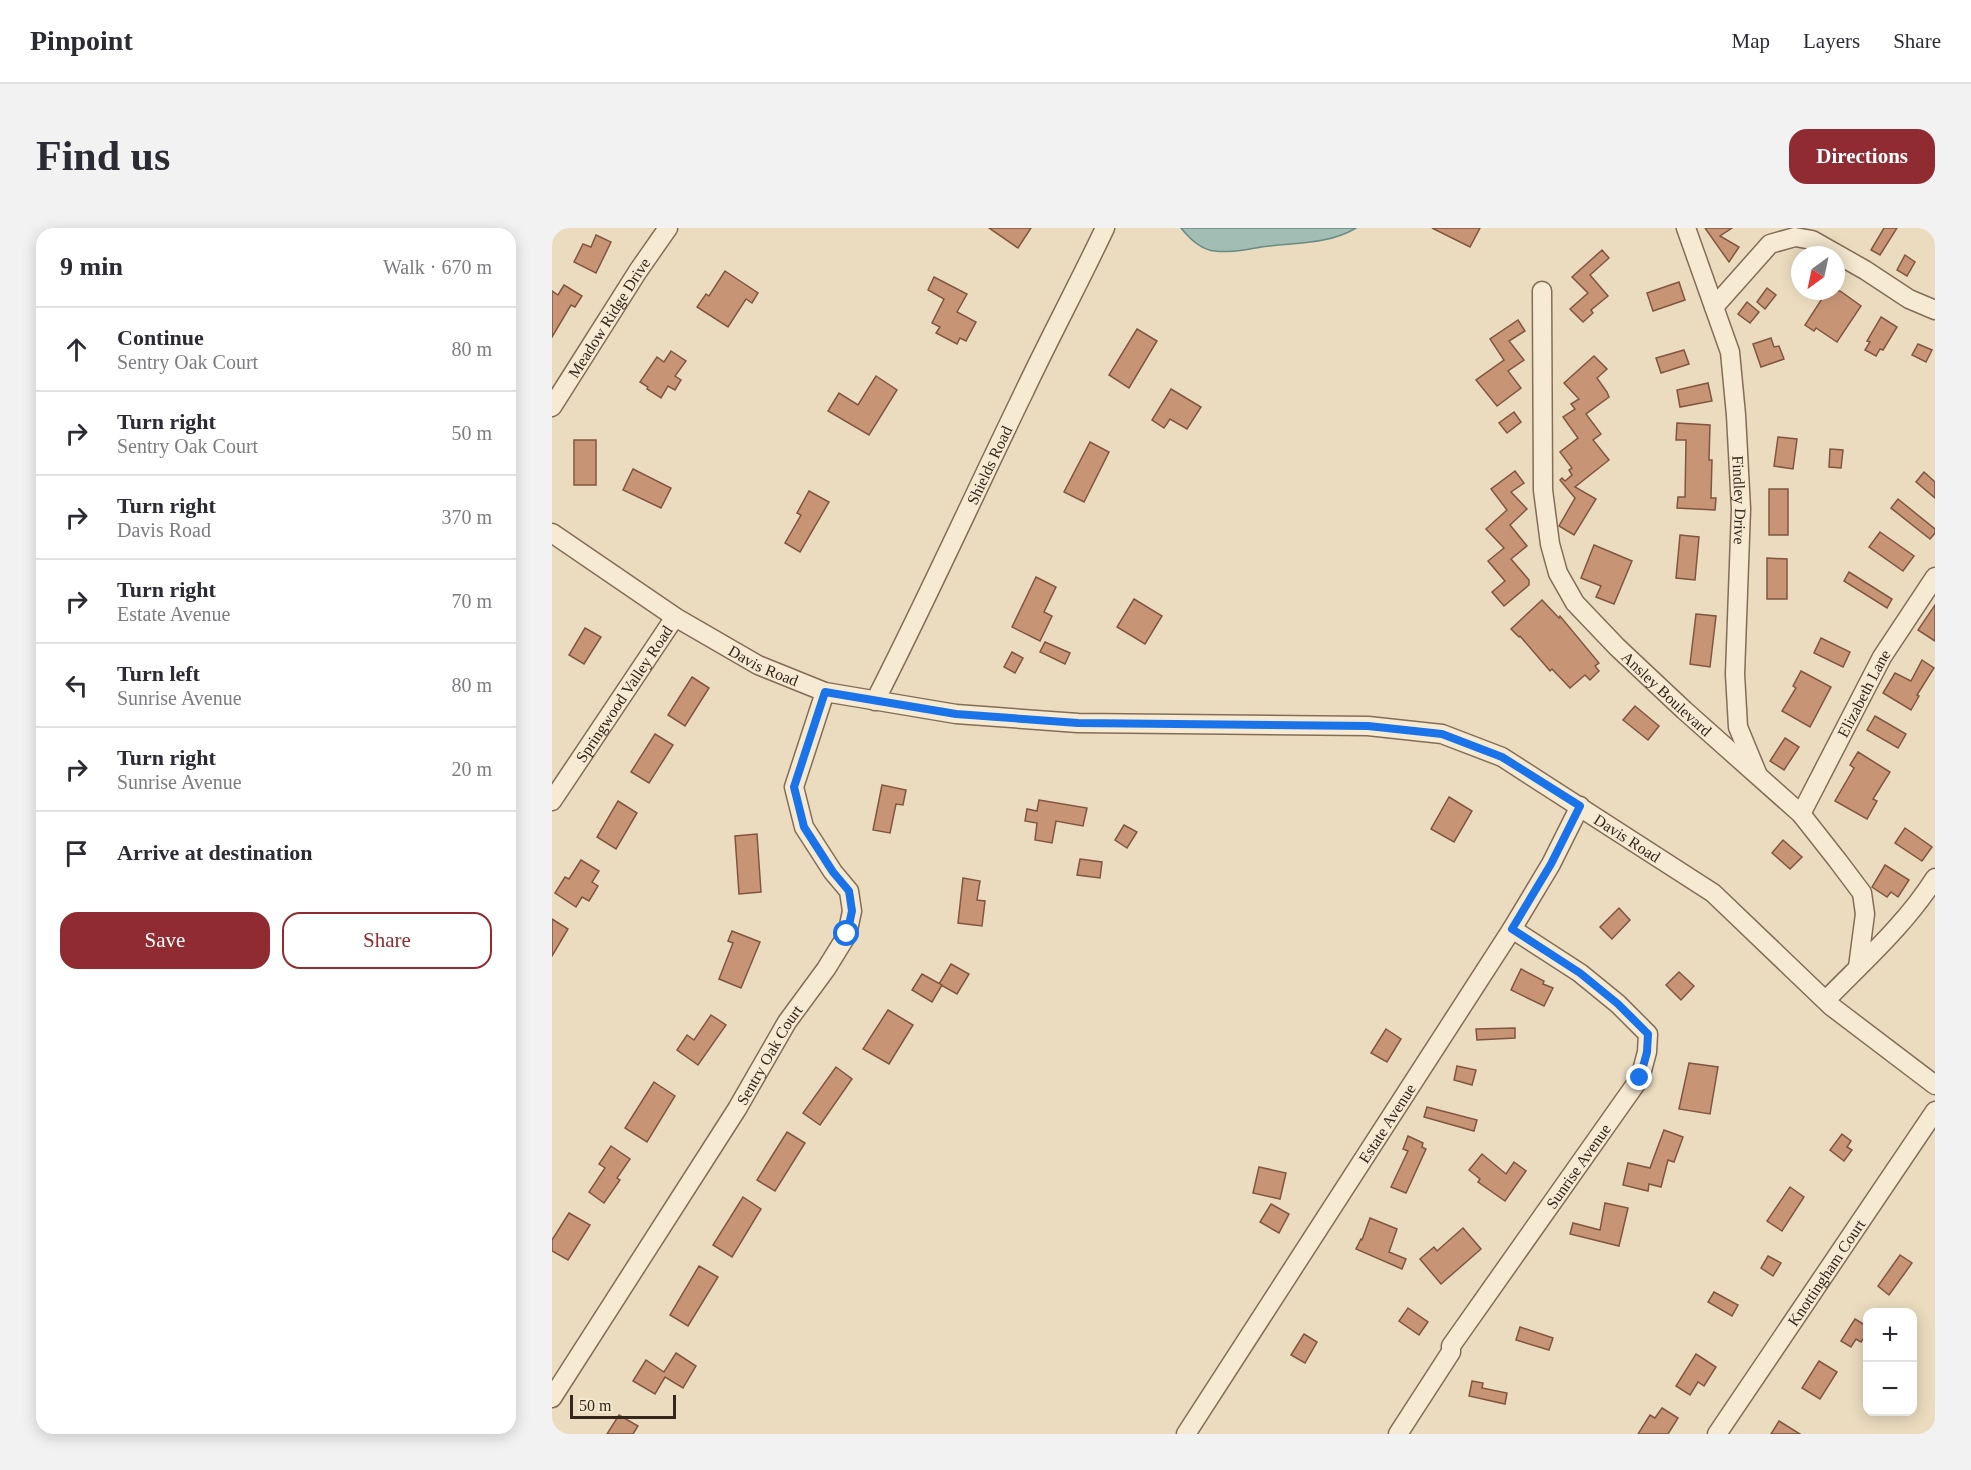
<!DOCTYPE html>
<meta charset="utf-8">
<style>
:root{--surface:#fff;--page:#f2f2f3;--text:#2b2b33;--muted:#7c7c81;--line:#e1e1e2;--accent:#902b31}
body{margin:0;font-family:Georgia,serif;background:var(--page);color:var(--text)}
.controls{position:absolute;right:18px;bottom:18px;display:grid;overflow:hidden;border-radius:12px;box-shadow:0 3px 15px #0003}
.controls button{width:54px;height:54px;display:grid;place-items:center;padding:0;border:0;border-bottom:2px solid var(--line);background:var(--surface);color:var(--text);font:30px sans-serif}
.compass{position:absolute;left:1239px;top:18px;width:54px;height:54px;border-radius:50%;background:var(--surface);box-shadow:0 3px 15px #0003;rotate:213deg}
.scale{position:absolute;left:18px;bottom:15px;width:106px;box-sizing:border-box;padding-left:6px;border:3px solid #33261c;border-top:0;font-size:16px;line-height:21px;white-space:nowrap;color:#33261c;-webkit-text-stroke:4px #f3e7ce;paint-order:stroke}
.stop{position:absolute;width:18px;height:18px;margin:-14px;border:4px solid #1a73e8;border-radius:50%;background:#fff}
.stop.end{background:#1a73e8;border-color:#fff;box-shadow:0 2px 6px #0008}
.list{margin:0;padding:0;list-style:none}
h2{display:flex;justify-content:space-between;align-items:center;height:78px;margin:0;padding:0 24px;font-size:26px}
h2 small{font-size:20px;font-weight:400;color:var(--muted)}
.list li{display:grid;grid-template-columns:39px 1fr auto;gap:18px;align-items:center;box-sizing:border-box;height:84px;padding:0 24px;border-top:2px solid var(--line)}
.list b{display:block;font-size:22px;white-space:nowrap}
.list p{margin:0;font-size:20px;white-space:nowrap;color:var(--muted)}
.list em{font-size:20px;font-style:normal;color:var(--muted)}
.actions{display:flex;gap:12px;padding:18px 24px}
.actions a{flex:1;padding:14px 0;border:2px solid var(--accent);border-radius:18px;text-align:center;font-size:21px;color:var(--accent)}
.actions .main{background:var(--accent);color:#fff}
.icon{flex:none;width:33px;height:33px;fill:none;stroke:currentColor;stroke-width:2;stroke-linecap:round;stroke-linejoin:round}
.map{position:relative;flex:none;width:1383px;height:1206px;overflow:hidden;border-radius:18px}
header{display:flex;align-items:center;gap:36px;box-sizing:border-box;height:84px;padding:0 30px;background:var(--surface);border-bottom:2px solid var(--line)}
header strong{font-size:28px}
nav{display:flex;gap:33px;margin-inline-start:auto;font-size:21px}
.intro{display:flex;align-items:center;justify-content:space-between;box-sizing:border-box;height:144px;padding:0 36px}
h1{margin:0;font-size:42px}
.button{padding:15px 27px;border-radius:18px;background:var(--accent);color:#fff;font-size:21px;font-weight:700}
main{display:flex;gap:36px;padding:0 36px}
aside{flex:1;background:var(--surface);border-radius:18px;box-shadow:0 3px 15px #0003}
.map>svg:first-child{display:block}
.water{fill:#a2bdb4;stroke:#6a8b81;stroke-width:1.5}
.building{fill:#c89476;stroke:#81563f;stroke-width:1.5}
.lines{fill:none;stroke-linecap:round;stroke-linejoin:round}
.minor-casing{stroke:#836d58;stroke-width:21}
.minor{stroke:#f7ead2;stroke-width:18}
.route{stroke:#1a73e8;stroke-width:8}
.labels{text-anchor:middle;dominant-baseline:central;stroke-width:4.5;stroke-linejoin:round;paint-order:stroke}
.street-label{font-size:16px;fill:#33261c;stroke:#f3e7ce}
</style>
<header>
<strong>Pinpoint</strong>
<nav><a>Map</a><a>Layers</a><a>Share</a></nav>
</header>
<div class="intro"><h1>Find us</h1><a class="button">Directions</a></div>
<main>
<aside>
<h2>9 min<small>Walk · 670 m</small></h2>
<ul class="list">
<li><svg class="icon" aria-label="ahead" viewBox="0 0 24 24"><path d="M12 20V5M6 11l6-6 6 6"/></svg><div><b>Continue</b><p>Sentry Oak Court</p></div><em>80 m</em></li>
<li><svg class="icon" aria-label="right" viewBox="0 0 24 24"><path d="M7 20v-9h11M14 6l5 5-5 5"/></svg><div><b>Turn right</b><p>Sentry Oak Court</p></div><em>50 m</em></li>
<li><svg class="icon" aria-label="right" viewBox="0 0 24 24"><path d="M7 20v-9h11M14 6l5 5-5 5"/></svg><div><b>Turn right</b><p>Davis Road</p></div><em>370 m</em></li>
<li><svg class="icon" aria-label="right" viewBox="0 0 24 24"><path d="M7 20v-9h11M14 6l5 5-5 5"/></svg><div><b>Turn right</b><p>Estate Avenue</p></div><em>70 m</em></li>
<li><svg class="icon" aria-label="left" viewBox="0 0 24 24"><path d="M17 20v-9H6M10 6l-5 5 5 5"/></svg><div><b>Turn left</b><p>Sunrise Avenue</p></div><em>80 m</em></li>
<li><svg class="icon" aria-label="right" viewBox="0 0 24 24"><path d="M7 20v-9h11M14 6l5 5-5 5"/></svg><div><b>Turn right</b><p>Sunrise Avenue</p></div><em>20 m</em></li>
<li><svg class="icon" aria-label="arrive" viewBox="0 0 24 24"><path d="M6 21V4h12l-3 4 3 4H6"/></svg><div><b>Arrive at destination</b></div></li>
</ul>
<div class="actions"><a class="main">Save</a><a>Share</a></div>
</aside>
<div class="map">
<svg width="1383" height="1206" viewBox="0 0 1383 1206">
<rect width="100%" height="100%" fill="#ebdcbf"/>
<!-- water -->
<path class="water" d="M629,0H804C774,18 738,14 704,20C691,22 677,25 663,23C649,22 637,10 629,0Z"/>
<!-- building -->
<g class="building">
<polygon points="437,0 479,0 466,20"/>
<polygon points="880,0 928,0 918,19"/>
<polygon points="1153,0 1180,0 1168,8 1187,19 1177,34"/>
<polygon points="1332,0 1345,0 1328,27 1319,22"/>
<polygon points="44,7 59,14 44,45 22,34 31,16 39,19"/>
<polygon points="1050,22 1057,30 1038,47 1056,68 1039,82 1041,85 1031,94 1018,81 1036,65 1020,49"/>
<polygon points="1353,27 1363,34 1355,48 1345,42"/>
<polygon points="173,43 206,65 200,75 194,71 176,99 145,79 154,66 157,68"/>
<polygon points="382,49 415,66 405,84 424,94 414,113 408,110 405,116 384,105 388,99 380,95 392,71 376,62"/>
<polygon points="1127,54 1133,72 1101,83 1095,65"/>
<polygon points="12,57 30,68 23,79 19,77 0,109 0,63 6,67"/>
<polygon points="1215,60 1224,67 1213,81 1205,74"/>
<polygon points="1275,63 1288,63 1309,78 1285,114 1264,100 1262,103 1253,97"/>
<polygon points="1195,74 1207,84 1198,95 1186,86"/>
<polygon points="1329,89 1345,99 1331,122 1328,121 1324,128 1313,122 1318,114 1315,113"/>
<polygon points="966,92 973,103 957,113 972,132 956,143 969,160 945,178 924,152 952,132 938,111"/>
<polygon points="585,101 605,113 577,160 557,147"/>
<polygon points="1219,110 1222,119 1227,118 1232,131 1209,139 1201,116"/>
<polygon points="1366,116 1380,122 1374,134 1360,127"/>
<polygon points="1132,122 1137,136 1109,145 1104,130"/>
<polygon points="119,123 134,133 123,148 129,152 123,162 116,158 109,170 95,161 96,159 88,154 105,129 112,134"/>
<polygon points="1042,128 1055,141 1045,150 1055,164 1057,169 1034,186 1049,206 1041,212 1057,232 1023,259 1044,271 1022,307 1007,298 1023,270 1008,252 1010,250 1013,253 1020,247 1017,242 1020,240 1008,224 1026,210 1011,189 1023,181 1019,176 1027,171 1012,155"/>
<polygon points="324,148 345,162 317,207 276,183 287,165 306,177"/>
<polygon points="1156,155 1160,173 1128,179 1125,162"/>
<polygon points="619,161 649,179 635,201 618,191 612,200 600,192"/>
<polygon points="962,184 969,194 955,205 947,195"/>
<polygon points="1125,195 1158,197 1157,232 1160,232 1159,270 1164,270 1163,282 1125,280 1126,269 1133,269 1134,212 1124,212"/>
<polygon points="1226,209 1245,211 1241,241 1222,238"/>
<rect x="22" y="212" width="22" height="45"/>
<polygon points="538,214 557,224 532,274 512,264"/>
<polygon points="1278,221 1291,222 1289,240 1277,239"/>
<polygon points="81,241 119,260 109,280 71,262"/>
<polygon points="963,243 972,255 959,264 975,281 958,297 975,318 959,331 977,352 977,357 952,378 940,364 953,353 936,333 952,320 934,301 955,282 939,261"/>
<polygon points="1372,244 1383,254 1383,270 1364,254"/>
<rect x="1217" y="261" width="19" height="46"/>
<polygon points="257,263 277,274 248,324 233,315 249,287 245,285"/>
<polygon points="1346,271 1383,301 1383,305 1378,311 1339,280"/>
<polygon points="1328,304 1362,328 1351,343 1317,319"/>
<polygon points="1128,307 1147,309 1143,352 1124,350"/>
<polygon points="1042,317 1080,333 1062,376 1044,369 1049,358 1029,350"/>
<polygon points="1215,330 1235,331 1235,371 1215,371"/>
<polygon points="1297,344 1340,371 1335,380 1292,353"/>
<polygon points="484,349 504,359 492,384 500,388 488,413 460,399"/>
<polygon points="582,371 610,388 593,416 565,399"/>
<polygon points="990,372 1007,390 1008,388 1047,435 1043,438 1047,443 1038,452 1033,447 1018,460 1000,441 998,443 968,408 967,409 959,401"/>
<polygon points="1383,377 1383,413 1366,402"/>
<polygon points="1144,386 1164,388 1158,439 1138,436"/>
<polygon points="33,400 49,409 32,436 17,427"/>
<polygon points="1269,410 1298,424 1291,439 1262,425"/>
<polygon points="493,414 518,425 513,436 488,424"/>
<polygon points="460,424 471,430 463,445 452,439"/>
<polygon points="1370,432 1382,440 1365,467 1367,468 1359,482 1331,465 1343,445 1359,453"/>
<polygon points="1249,443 1279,459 1258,499 1230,483 1244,460 1241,458"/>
<polygon points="140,449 157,460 133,498 116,487"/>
<polygon points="1083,478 1107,498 1096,512 1071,492"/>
<polygon points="1323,488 1354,506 1346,520 1315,502"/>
<polygon points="103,506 121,517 97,555 79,544"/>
<polygon points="1233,510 1247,519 1232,542 1218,533"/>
<polygon points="1306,524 1338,544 1321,571 1325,573 1315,591 1283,573 1302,540 1298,537"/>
<polygon points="330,557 354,562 351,577 344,576 338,605 321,602"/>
<polygon points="897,569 920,583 902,614 879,601"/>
<polygon points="487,572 535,580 531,598 504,593 500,615 483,612 485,595 473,593 475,581 485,583"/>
<polygon points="66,573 85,585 64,621 45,609"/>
<polygon points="572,597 585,604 575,620 563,612"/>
<polygon points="1353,600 1380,619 1370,633 1343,615"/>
<polygon points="205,606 209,664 187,666 183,608"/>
<polygon points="1231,612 1250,629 1238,641 1220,625"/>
<polygon points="528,631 550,634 548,650 525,647"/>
<polygon points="29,632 47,643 40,654 46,658 37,673 30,669 24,679 3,665 13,649 17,651"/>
<polygon points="1333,637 1357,652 1346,669 1339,664 1335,669 1320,659"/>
<polygon points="411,650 428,653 425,672 433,673 430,698 406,695"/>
<polygon points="1067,680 1078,692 1060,711 1048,699"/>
<polygon points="0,691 16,701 0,728"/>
<polygon points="180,703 208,714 189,760 167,751 181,715 176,713"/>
<polygon points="399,736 417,746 405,766 387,756"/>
<polygon points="969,741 992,753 991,756 1001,760 992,778 959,762"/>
<polygon points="1127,744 1142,758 1129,772 1114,757"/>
<polygon points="370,746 390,757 380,774 360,762"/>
<polygon points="336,782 361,797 337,836 311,821"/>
<polygon points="159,787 174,797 146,837 125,822 135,807 142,812"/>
<polygon points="963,800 963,810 925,812 924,801"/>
<polygon points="834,801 849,811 835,834 819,825"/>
<polygon points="1137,835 1166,839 1158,886 1127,881"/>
<polygon points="905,838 924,842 920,857 902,852"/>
<polygon points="284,839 300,851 268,897 251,885"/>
<polygon points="102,854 123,868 95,914 73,900"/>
<polygon points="875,879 925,892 922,903 872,889"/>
<polygon points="1112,902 1131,909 1122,934 1116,932 1109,959 1097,956 1096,963 1071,957 1076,935 1098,940"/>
<polygon points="235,904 253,915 223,963 205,952"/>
<polygon points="1290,906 1299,913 1295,919 1300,922 1292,933 1278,922"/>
<polygon points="856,908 871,915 870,919 874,921 854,965 839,959 856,923 851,921"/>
<polygon points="59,918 78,931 65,950 68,952 52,975 37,964 53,940 47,936"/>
<polygon points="930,926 954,946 962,934 974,943 953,973 926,954 928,951 917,942"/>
<polygon points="707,939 734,945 728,971 701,965"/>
<polygon points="1238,959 1252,969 1230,1003 1215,993"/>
<polygon points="191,969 209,981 180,1029 161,1017"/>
<polygon points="1053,975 1076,980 1067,1018 1018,1006 1021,995 1048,1002"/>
<polygon points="719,976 737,986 727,1005 708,994"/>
<polygon points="17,985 38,997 16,1032 0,1023 0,1012"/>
<polygon points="818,990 845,1001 837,1024 854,1031 850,1041 804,1021 809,1011 810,1012"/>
<polygon points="911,1000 929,1021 889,1056 868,1031 882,1019 885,1023"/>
<polygon points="1348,1027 1360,1035 1337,1067 1326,1058"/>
<polygon points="1216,1028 1229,1035 1221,1048 1209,1040"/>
<polygon points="147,1038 166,1049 136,1098 118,1087"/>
<polygon points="1162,1064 1186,1077 1180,1088 1156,1074"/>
<polygon points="856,1080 876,1094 867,1107 847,1093"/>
<polygon points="1303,1091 1316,1099 1316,1104 1309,1114 1304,1111 1299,1119 1289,1113"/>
<polygon points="968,1099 1001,1110 997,1122 964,1112"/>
<polygon points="752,1106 765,1114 753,1135 739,1127"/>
<polygon points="124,1125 144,1138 131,1160 113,1149 103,1166 81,1153 94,1132 112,1144"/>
<polygon points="1144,1126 1164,1139 1152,1158 1146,1154 1138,1167 1124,1158"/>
<polygon points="1267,1133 1285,1144 1268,1171 1250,1160"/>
<polygon points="920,1153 931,1155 930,1160 955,1165 953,1176 917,1168"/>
<polygon points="1110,1180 1126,1190 1116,1206 1086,1206 1098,1187 1103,1190"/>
<polygon points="67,1187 86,1198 81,1206 55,1206"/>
<polygon points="1227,1193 1248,1206 1219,1206"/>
</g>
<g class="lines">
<defs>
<g id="minor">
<path id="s1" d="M1134,0L1178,124L1184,187L1189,281L1183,446L1186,499L1205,545"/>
<path id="s2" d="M990,63L991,262L998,316L1006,345L1023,375L1065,419L1132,482L1249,586L1286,633L1310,665L1313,686L1306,739"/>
<polyline points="1162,79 1218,16 1243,9 1260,12 1313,42 1357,71 1383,82"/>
<path id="s3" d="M0,179L86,43L116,0"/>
<path id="s4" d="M0,305L123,389L206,437L273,464L404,486L526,495L816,498L890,506L950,529L1161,665L1279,778L1383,857"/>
<path id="s5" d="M323,473C375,371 422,267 472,164C498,109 527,55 553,0"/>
<path id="s6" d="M0,573L123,389"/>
<path id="s7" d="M1249,586L1330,429L1383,349"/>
<path d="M1274,772C1311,734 1354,696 1383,650"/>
<path id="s8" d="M0,1170L185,881L235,794L274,741L295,707L300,683L297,663L281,644L252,599L242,559L273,464"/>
<path id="s9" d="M634,1206L960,701L999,636L1028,578"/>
<path id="s10" d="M846,1206L899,1124V1118L1088,850L1095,824L1096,806L1066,776L1028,745L960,701"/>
<path id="s11" d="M1165,1206L1383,883"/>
</g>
</defs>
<!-- minor casing -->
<use href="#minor" class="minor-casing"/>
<!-- minor -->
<use href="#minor" class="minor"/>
</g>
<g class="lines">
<!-- route -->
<polyline class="route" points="295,706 300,683 297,663 281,644 252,599 242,559 273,464 404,486 526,495 816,498 890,506 950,529 1028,578 999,636 960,701 1028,745 1066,776 1096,806 1095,824 1088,850"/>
</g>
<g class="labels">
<!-- street labels -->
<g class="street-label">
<text stroke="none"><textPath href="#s3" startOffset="106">Meadow Ridge Drive</textPath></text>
<text stroke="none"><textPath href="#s5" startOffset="262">Shields Road</textPath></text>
<text stroke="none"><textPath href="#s1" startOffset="280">Findley Drive</textPath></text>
<text stroke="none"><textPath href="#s4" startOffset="250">Davis Road</textPath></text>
<text stroke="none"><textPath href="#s2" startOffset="447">Ansley Boulevard</textPath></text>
<text stroke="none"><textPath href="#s7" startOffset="136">Elizabeth Lane</textPath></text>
<text stroke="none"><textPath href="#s6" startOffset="129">Springwood Valley Road</textPath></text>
<text stroke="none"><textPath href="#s4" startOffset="1150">Davis Road</textPath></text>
<text stroke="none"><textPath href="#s8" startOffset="406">Sentry Oak Court</textPath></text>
<text stroke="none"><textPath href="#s9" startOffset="370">Estate Avenue</textPath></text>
<text stroke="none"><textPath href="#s10" startOffset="324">Sunrise Avenue</textPath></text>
<text stroke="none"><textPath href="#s11" startOffset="195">Knottingham Court</textPath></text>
</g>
</g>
</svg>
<div class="controls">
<button>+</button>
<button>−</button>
</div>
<svg class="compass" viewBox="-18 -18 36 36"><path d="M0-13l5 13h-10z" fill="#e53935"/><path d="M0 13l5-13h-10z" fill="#7c7c81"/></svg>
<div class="scale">50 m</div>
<div class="stop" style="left:295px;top:706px"></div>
<div class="stop end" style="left:1088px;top:850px"></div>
</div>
</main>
